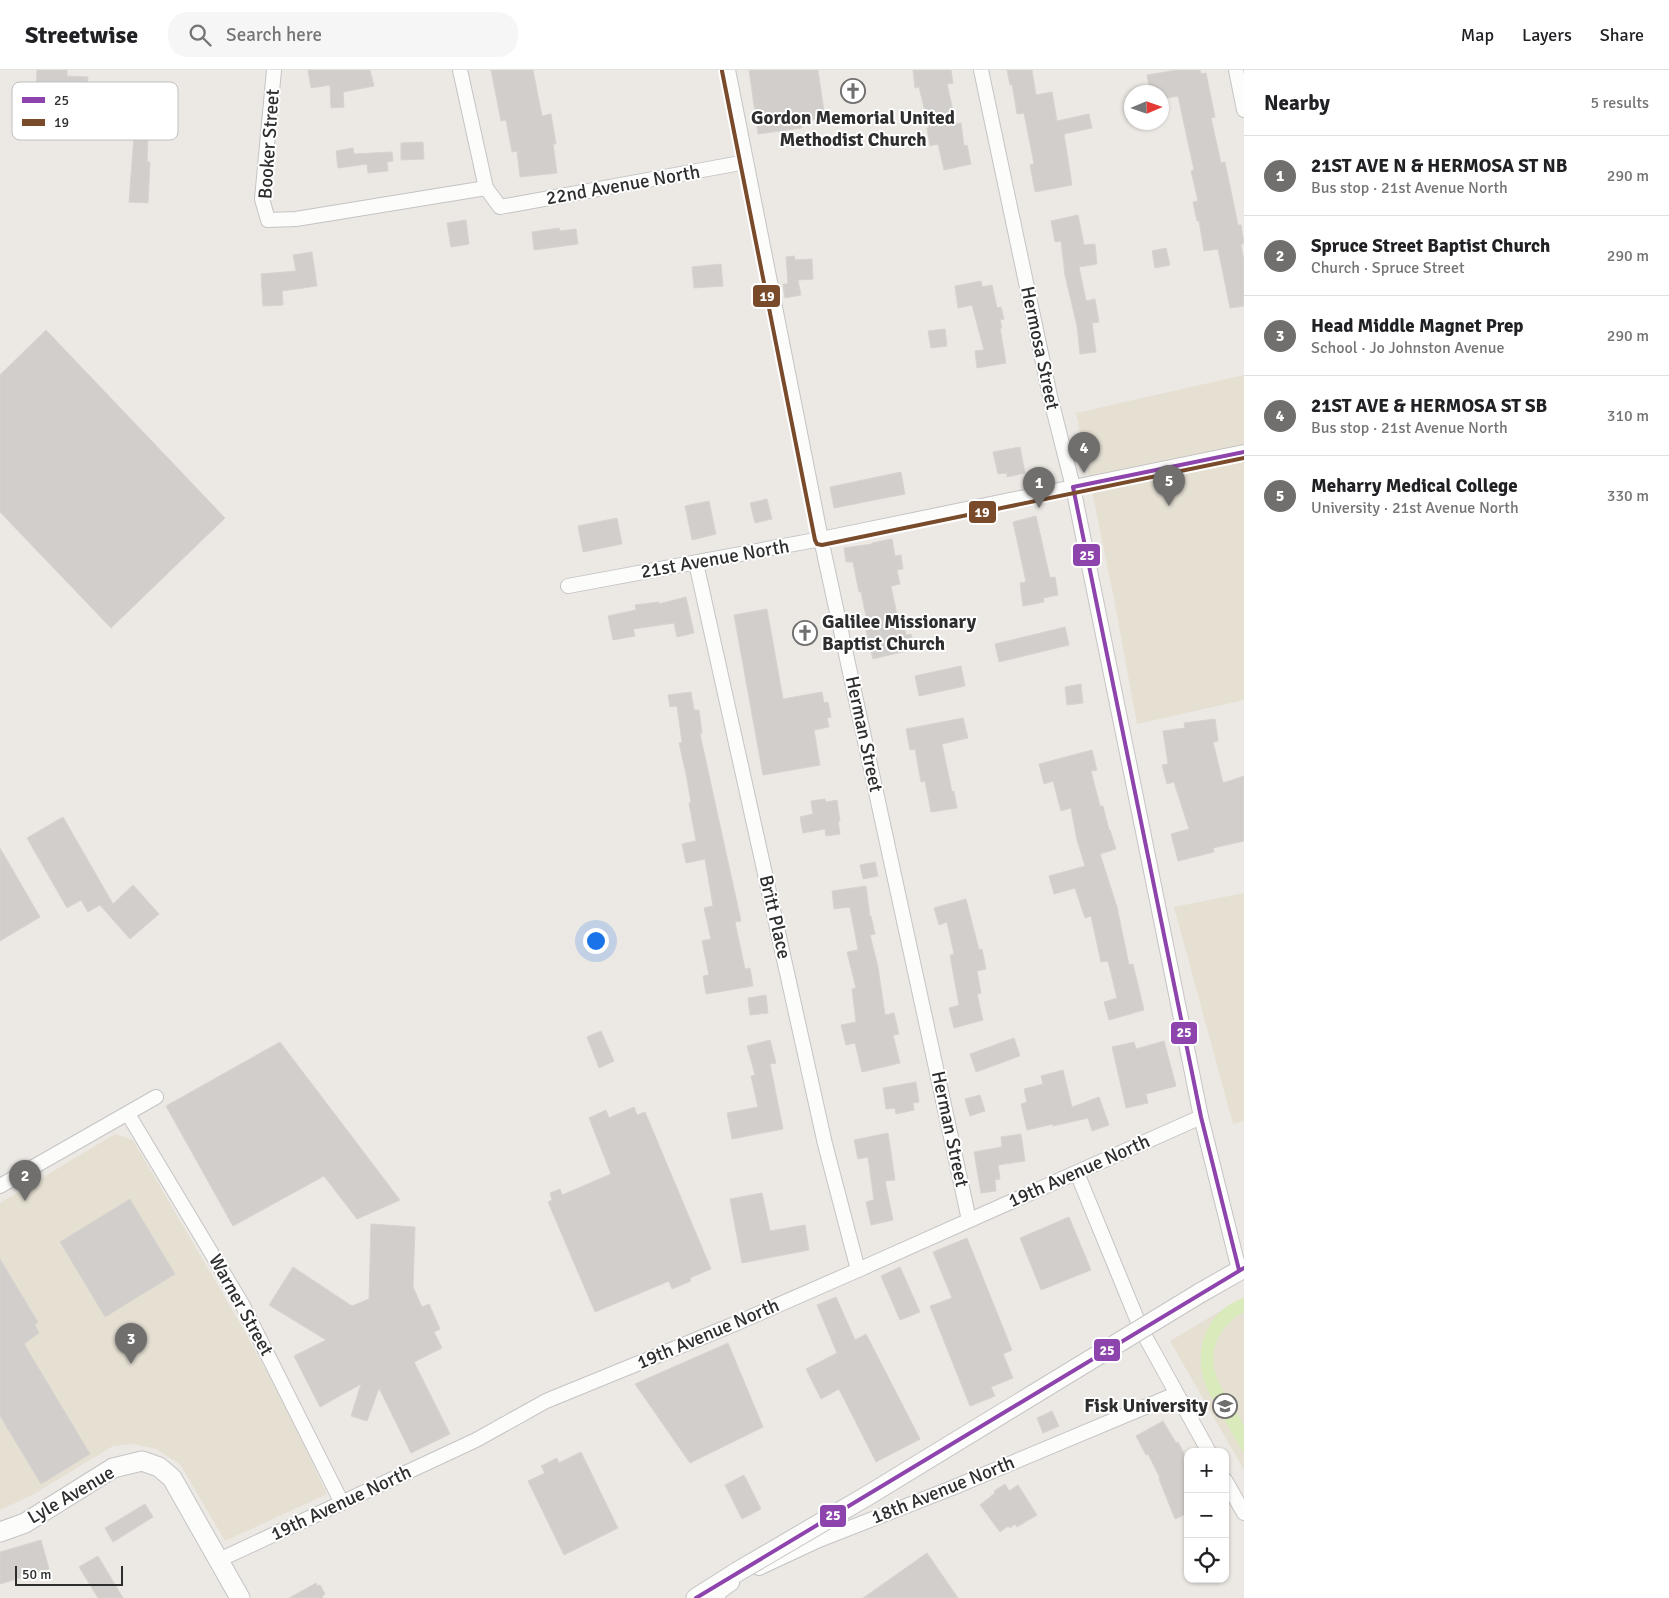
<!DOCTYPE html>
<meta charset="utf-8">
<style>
:root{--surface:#fff;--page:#f6f6f6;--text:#202124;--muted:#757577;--line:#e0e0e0;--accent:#706f6e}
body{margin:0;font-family:Signika,sans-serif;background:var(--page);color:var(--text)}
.controls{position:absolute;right:15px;bottom:15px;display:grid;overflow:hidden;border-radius:10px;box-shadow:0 1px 4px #0004}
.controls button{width:45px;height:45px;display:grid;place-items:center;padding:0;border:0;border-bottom:1px solid var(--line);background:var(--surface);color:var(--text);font:25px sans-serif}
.compass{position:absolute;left:1124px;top:15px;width:45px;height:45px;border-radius:50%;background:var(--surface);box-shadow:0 1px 4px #0004;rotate:88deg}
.scale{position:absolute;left:15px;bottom:12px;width:108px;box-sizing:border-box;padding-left:5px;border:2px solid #2e2e2e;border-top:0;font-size:14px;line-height:18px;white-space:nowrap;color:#2e2e2e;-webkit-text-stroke:4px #fff;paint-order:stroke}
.you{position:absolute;left:595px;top:870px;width:18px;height:18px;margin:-12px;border:4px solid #fff;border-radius:50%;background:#1a73e8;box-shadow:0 0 0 8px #1a73e833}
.badge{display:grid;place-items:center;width:32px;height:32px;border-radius:50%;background:var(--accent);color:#fff;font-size:16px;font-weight:700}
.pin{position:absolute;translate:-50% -41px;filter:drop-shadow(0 1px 2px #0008)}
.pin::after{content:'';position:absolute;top:26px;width:18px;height:15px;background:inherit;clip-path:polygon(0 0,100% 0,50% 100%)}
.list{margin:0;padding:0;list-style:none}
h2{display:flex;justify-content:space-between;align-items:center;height:65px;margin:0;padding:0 20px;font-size:21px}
h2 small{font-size:16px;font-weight:400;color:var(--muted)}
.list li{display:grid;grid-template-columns:32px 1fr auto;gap:15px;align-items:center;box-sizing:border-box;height:80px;padding:0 20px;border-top:1px solid var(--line)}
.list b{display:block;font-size:19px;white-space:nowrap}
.list p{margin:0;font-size:16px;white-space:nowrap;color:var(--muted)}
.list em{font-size:16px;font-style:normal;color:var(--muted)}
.icon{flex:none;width:28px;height:28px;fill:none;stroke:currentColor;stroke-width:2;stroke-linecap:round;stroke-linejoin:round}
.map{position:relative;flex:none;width:1244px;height:1528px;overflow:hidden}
header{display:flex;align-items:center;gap:30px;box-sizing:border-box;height:70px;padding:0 25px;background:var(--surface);border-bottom:1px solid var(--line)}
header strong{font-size:24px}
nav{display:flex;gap:28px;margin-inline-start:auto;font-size:18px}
.search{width:350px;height:45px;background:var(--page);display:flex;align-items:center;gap:12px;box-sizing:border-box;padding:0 18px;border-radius:20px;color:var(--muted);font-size:19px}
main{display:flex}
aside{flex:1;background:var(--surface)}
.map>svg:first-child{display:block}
.education{fill:#e6e0d3}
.pitch{fill:#d9eabb}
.building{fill:#d1cecb;stroke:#d7d4d0}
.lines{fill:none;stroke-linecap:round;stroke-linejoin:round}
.street-casing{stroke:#c5c4c5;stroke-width:16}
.secondary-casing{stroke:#c5c4c5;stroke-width:21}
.street{stroke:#fcfcfb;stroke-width:14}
.secondary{stroke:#fcfcfb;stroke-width:19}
.secondary-bridge-casing{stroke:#c5c4c5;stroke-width:21;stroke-linecap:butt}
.secondary-bridge{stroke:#fcfcfb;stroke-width:19}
.bus-1-casing{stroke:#fff;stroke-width:8}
.bus-2-casing{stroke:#fff;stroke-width:8}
.bus-1{stroke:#8e44ad;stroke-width:4}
.bus-2{stroke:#7a4b2a;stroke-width:4}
.labels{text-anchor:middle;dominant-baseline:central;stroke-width:4;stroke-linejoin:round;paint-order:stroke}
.poi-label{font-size:19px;font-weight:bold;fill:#2e2e2e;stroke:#fff}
.street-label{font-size:19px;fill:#2e2e2e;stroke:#fff}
.key{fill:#fff;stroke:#c0c0c0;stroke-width:1}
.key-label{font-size:14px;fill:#2e2e2e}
.line-badge{stroke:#fff;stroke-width:2}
.badge-label{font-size:14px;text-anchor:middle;font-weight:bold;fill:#fff}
</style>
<header>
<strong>Streetwise</strong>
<div class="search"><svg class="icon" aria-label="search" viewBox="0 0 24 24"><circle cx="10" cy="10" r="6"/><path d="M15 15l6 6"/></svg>Search here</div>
<nav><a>Map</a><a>Layers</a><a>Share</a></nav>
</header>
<main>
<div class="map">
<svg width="1244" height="1528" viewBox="0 0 1244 1528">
<rect width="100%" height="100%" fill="#ece8e4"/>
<!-- education -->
<g class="education">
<polygon points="1244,305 1244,630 1137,654 1114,529 1076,343"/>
<polygon points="1244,823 1244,1051 1233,1054 1174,837"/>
<polygon points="115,1064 133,1070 238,1250 287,1338 327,1424 225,1471 180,1394 156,1379 133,1374 113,1376 34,1424 0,1440 0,1133"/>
<polygon points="1244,1227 1244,1400 1170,1271"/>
</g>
<!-- pitch -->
<path class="pitch" d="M1244,1228V1242C1231,1249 1221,1259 1216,1273C1207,1298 1222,1319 1235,1341C1238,1346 1243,1352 1244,1357C1244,1366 1244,1376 1244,1384L1208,1321C1191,1285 1204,1241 1244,1228Z"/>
<!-- building -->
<g class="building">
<polygon points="37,0 67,0 67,6 88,7 86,32 35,29"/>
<polygon points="308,0 370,0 374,16 343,22 344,37 331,38 330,15 311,18"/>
<polygon points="491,0 533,0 542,46 551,44 556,74 553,74 557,103 520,107 517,81 512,82 506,50 501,51"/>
<polygon points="749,0 818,0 825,48 801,52 802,58 758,64"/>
<polygon points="913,0 951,0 953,13 947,14 956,54 961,53 964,76 967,75 971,94 944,100 938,74 930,76 927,58 929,58 919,17 915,18"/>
<polygon points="1007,0 1032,0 1036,25 1052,22 1057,51 1089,44 1092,58 1064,64 1072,115 1035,122 1030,95 1034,94 1024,43 1017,44 1012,14 1010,15"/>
<polygon points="1177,0 1200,0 1201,4 1206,3 1215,47 1211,48 1221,93 1225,92 1238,155 1241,155 1244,173 1241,175 1244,191 1244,236 1230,238 1218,179 1204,181 1199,151 1197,151 1193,132 1198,131 1191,101 1194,100 1178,26 1162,29 1162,22 1150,22 1147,5"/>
<polygon points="134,66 148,67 147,92 150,92 148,133 129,132"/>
<polygon points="423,72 424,89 401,90 401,73"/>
<polygon points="353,78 354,84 392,82 393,91 387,92 388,101 368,103 367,94 338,98 336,81"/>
<polygon points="1078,145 1084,175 1095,174 1097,194 1079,197 1086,231 1095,229 1099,252 1092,253 1096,282 1080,284 1077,256 1065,205 1061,171 1055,172 1051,151"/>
<polygon points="466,150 469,174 451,177 447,153"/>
<polygon points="559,158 560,161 576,159 578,174 534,180 532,162"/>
<polygon points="1166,178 1170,195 1155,198 1152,181"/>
<polygon points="312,182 317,216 282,221 283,235 263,236 261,204 296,201 293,185"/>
<polygon points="794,186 795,190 812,189 813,209 798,210 801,225 785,228 783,214 788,214 786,187"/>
<polygon points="721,194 723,216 694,218 692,197"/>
<polygon points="981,211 982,217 992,215 997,238 1001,237 1004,249 1000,250 1002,258 1000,258 1006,293 977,298 975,281 984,280 972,235 958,238 955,216"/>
<polygon points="945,259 947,276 931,278 928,261"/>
<polygon points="46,260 225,448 111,558 0,442 0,305"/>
<polygon points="1020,377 1025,403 1007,407 1007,403 998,404 993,382"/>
<polygon points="901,402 905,424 834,438 830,417"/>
<polygon points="767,429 772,449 755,453 750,433"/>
<polygon points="709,431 716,464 692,470 685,436"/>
<polygon points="1036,446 1050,508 1055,507 1058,525 1043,528 1044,532 1023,536 1020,513 1026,512 1013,452"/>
<polygon points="617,448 622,474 583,482 578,456"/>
<polygon points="892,469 895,486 901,485 903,499 897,500 900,514 891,516 897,545 902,544 906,565 911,564 914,579 873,589 864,552 867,551 861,522 859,522 853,492 846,492 844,478 872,474 872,473"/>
<polygon points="686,527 694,563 677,567 674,553 633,559 635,566 613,570 608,546 636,540 635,535 659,532 659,534"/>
<polygon points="767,539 783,629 822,622 824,633 828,632 831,647 827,648 829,657 814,660 820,695 763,705 734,545"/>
<polygon points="1065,557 1069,575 999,592 995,574"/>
<polygon points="961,596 965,616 919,626 915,606"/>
<polygon points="1081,614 1083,633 1067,635 1065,617"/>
<polygon points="691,622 694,640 699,640 702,663 700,664 741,851 735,852 745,899 750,898 753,916 706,924 703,906 709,905 702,871 711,869 704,838 713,836 705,789 686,793 682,774 696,771 689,733 691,732 686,704 679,673 682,672 677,636 670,637 668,625"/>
<polygon points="963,648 968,668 942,674 952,722 954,721 957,738 931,742 925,711 921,712 915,679 910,680 906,659"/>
<polygon points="1215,649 1218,671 1213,672 1223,713 1244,706 1244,771 1213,778 1214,782 1178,791 1171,764 1189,759 1174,712 1167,714 1162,695 1168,694 1163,661 1185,658 1184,653"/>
<polygon points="1092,680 1097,700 1091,701 1100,736 1103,736 1109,760 1110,760 1116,779 1100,784 1117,837 1129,895 1133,894 1144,940 1109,950 1104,932 1117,928 1108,891 1101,892 1091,846 1085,848 1075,818 1054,824 1049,806 1085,796 1077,770 1071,738 1061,741 1053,711 1044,714 1039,694"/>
<polygon points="825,729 826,732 837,730 840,751 838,751 840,764 826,766 825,759 803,763 800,747 813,744 811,731"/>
<polygon points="63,747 113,834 133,815 159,844 130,869 100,835 88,842 81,830 67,838 27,768"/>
<polygon points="0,778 40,847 0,871"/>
<polygon points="875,792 878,806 863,809 860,795"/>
<polygon points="866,816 870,847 871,846 875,864 870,865 878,897 885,945 894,943 899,964 893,965 900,993 862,1002 855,973 846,975 841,955 856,952 852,919 856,918 847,882 858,880 850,837 834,839 832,821"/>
<polygon points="966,829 979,880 982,879 986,899 977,901 981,923 977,924 983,950 954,958 949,938 959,935 950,885 954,884 947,852 939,855 934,838"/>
<polygon points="766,925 768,943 750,945 748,928"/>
<polygon points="601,961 614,991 599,998 587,967"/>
<polygon points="1014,968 1020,986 976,1002 970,984"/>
<polygon points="770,970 776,993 770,994 783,1059 732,1069 727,1043 758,1037 751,1006 755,1005 747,976"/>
<polygon points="1164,971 1176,1016 1146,1024 1148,1033 1126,1038 1112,977 1134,972 1136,979"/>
<polygon points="280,972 400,1130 357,1149 324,1106 233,1156 166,1036"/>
<polygon points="1063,1000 1072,1037 1099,1027 1109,1055 1092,1061 1088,1048 1053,1056 1053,1054 1027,1060 1021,1034 1027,1032 1024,1019 1043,1014 1041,1006"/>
<polygon points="916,1012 919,1032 913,1033 914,1040 896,1044 895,1038 886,1039 883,1018"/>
<polygon points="980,1025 985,1041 970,1046 965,1029"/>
<polygon points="634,1037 637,1045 645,1042 711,1199 690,1208 691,1211 672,1219 669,1211 595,1242 548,1132 552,1130 550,1123 560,1119 562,1125 611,1104 589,1048 606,1040 609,1048"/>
<polygon points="888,1063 895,1110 885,1111 893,1150 871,1155 866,1132 874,1130 868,1087 858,1089 854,1070"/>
<polygon points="1021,1064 1025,1091 998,1095 1000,1109 995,1110 996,1121 981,1123 974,1082 1002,1077 1001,1067"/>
<polygon points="762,1123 770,1161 805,1155 809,1180 742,1193 730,1129"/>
<polygon points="130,1129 175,1204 105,1247 60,1172"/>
<polygon points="1069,1147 1091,1200 1041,1220 1020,1168"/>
<polygon points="371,1154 415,1157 413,1217 422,1237 429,1234 440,1259 434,1262 442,1278 414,1292 450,1364 411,1383 379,1318 367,1351 351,1346 361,1314 320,1337 294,1286 326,1270 269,1235 293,1197 352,1236 369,1229"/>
<polygon points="967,1168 1012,1280 1003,1284 1013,1308 991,1317 995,1326 970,1336 930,1236 952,1228 933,1182"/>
<polygon points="0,1189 38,1252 35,1255 39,1263 24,1274 90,1384 41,1414 0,1346"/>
<polygon points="900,1197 920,1242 900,1250 881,1206"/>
<polygon points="836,1227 855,1270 866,1264 920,1369 876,1392 839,1319 821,1329 806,1299 837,1283 817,1235"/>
<polygon points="728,1273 763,1357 690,1393 635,1314"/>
<polygon points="1052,1341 1059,1356 1043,1363 1037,1348"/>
<polygon points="1163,1351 1176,1373 1178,1372 1188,1391 1188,1443 1175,1449 1159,1409 1160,1408 1148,1384 1146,1385 1136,1366"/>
<polygon points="581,1382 618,1458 564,1485 528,1411 545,1403 541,1396 557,1388 559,1393"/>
<polygon points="744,1405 761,1439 742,1449 725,1415"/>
<polygon points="1005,1414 1009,1421 1018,1415 1037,1445 1017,1457 1015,1454 1010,1458 1008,1456 1000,1462 980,1435 995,1423 994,1421"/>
<polygon points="145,1434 153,1447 113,1472 105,1458"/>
<polygon points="41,1470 49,1499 0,1514 0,1482"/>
<polygon points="927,1483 958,1528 863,1528"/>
<polygon points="98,1486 123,1528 98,1528 79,1497"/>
<polygon points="316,1513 317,1516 320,1515 325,1524 322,1526 323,1528 289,1528"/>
</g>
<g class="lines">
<defs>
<g id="street">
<polyline points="274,0 262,129 268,150 296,149 486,118"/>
<polyline points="460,0 486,118 500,137 746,92"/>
<polyline points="728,0 821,469 969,1150"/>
<polyline points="981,0 1050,326 1073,417 1201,1047 1239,1200"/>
<polyline points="1236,0 1244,40"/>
<polyline points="696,493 825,1074 858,1200"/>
<polyline points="568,516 821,469 1244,382"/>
<polyline points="128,1044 242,1234 342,1433"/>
<polyline points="1077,1103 1141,1259 1209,1382"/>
<polyline points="0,1116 156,1027"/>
<polyline points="1225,1410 1244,1443"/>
<polyline points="219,1490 476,1370 546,1331 737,1253 858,1200 1201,1047"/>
<polyline points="759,1498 819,1470 952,1418 1176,1324"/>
<polyline points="716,1528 721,1521 732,1513"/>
</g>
<g id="secondary">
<polyline points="1200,1223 1244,1198"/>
<polyline points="0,1462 25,1453 113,1398 142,1391 159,1397 172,1408 240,1528"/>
<polyline points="696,1528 737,1502"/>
</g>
</defs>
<!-- street casing -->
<use href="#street" class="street-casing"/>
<!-- secondary casing -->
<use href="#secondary" class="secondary-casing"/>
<!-- street -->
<use href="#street" class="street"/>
<!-- secondary -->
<use href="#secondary" class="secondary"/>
<defs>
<polyline id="secondary-bridge" points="737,1502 867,1426 1200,1223"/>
</defs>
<!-- secondary-bridge casing -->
<use href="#secondary-bridge" class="secondary-bridge-casing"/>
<!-- secondary-bridge -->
<use href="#secondary-bridge" class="secondary-bridge"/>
<defs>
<g id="bus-1">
<polyline points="1239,1200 1201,1047 1073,417 1244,382"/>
<polyline points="696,1528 1244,1198"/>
</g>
<polyline id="bus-2" points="722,1 815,470 817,474 822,475 1244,388"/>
</defs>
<!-- bus-1 casing -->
<use href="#bus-1" class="bus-1-casing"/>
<!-- bus-2 casing -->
<use href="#bus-2" class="bus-2-casing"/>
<!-- bus-1 -->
<use href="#bus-1" class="bus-1"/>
<!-- bus-2 -->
<use href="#bus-2" class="bus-2"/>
</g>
<!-- icons -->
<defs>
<symbol id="church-ring" viewBox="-11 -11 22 22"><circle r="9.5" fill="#fff" stroke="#706f6e" stroke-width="1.5"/><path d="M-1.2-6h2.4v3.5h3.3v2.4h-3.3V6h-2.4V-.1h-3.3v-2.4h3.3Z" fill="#706f6e"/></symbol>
<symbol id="university-ring" viewBox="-11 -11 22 22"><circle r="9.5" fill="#fff" stroke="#706f6e" stroke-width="1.5"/><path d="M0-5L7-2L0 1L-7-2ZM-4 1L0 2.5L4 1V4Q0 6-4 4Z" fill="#706f6e"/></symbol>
</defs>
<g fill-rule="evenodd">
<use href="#church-ring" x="839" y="7" width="28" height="28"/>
<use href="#church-ring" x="791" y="549" width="28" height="28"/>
<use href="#university-ring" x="1211" y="1322" width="28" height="28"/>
</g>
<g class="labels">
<!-- poi labels -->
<g class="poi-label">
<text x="853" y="48">Gordon Memorial United<tspan x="853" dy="22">Methodist Church</tspan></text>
<text x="822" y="552" text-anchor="start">Galilee Missionary<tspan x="822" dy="22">Baptist Church</tspan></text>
<text x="1208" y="1336" text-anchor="end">Fisk University</text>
</g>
<!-- street labels -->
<g class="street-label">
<text transform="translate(269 74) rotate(-86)">Booker Street</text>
<text transform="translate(623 115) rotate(-10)">22nd Avenue North</text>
<text transform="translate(1040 278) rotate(78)">Hermosa Street</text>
<text transform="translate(715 489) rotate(-10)">21st Avenue North</text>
<text transform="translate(864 664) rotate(78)">Herman Street</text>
<text transform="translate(775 847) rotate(77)">Britt Place</text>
<text transform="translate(950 1059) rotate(78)">Herman Street</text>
<text transform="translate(1079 1101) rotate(-24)">19th Avenue North</text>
<text transform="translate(241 1235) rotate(61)">Warner Street</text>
<text transform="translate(708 1264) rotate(-23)">19th Avenue North</text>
<text transform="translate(943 1420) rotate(-22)">18th Avenue North</text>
<text transform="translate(71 1425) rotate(-30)">Lyle Avenue</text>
<text transform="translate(341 1433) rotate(-25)">19th Avenue North</text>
</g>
</g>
<!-- legend -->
<rect x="12" y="12" width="166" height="58" rx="8" class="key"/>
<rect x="22" y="27" width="23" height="6" fill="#8e44ad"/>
<rect x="22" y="49" width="23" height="7" fill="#7a4b2a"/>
<g class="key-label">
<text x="54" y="35">25</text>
<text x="54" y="57">19</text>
</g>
<g class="line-badge">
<rect x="752" y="214" width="29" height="24" rx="5" fill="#7a4b2a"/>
<rect x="968" y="430" width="29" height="24" rx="5" fill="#7a4b2a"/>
<rect x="1072" y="473" width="29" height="24" rx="5" fill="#8e44ad"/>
<rect x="1170" y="951" width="28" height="24" rx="5" fill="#8e44ad"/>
<rect x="1093" y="1268" width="28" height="24" rx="5" fill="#8e44ad"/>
<rect x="819" y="1434" width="28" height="24" rx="5" fill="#8e44ad"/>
</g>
<g class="badge-label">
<text x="767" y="231">19</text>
<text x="982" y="447">19</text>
<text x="1087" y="490">25</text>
<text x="1184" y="967">25</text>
<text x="1107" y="1285">25</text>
<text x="833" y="1450">25</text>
</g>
</svg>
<div class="controls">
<button>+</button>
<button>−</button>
<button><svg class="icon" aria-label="locate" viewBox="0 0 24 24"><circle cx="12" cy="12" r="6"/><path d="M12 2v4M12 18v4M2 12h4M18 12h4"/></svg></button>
</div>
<svg class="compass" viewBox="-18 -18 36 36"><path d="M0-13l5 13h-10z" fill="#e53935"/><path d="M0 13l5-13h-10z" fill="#757577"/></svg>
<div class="scale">50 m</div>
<div class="you"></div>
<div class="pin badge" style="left:1039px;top:438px">1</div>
<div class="pin badge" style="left:25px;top:1131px">2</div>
<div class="pin badge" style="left:131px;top:1294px">3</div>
<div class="pin badge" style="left:1084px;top:403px">4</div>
<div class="pin badge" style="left:1169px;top:436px">5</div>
</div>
<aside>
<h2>Nearby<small>5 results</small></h2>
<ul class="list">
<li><span class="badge">1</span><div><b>21ST AVE N &amp; HERMOSA ST NB</b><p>Bus stop · 21st Avenue North</p></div><em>290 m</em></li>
<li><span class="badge">2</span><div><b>Spruce Street Baptist Church</b><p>Church · Spruce Street</p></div><em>290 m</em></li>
<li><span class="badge">3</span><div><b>Head Middle Magnet Prep</b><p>School · Jo Johnston Avenue</p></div><em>290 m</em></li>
<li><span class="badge">4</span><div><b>21ST AVE &amp; HERMOSA ST SB</b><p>Bus stop · 21st Avenue North</p></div><em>310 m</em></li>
<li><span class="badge">5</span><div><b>Meharry Medical College</b><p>University · 21st Avenue North</p></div><em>330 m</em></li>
</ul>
</aside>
</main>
